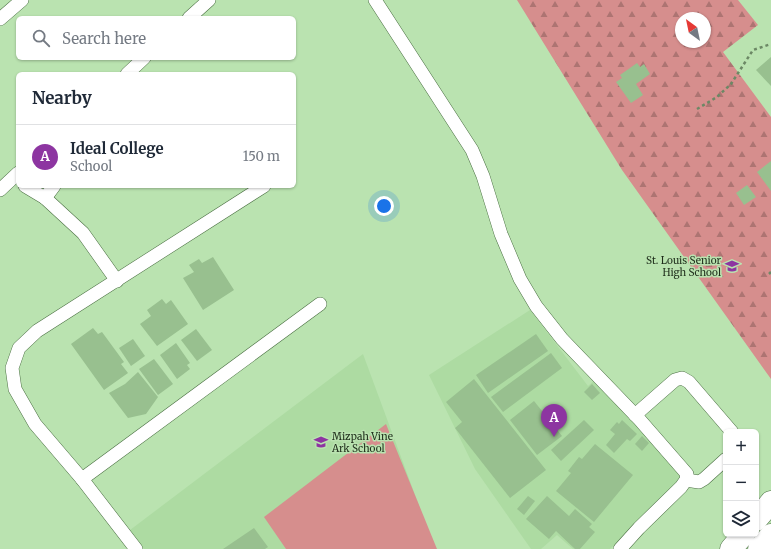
<!DOCTYPE html>
<meta charset="utf-8">
<style>
:root{--surface:#fff;--page:#f6f6f7;--text:#1f2937;--muted:#747a83;--line:#e0e1e3;--accent:#8d35a1}
body{margin:0;font-family:Merriweather,serif;background:var(--page);color:var(--text)}
.controls{position:absolute;right:12px;bottom:12px;display:grid;overflow:hidden;border-radius:6px;box-shadow:0 1px 3px #0004}
.controls button{width:36px;height:36px;display:grid;place-items:center;padding:0;border:0;border-bottom:1px solid var(--line);background:var(--surface);color:var(--text);font:20px sans-serif}
.compass{position:absolute;left:675px;top:12px;width:36px;height:36px;border-radius:50%;background:var(--surface);box-shadow:0 1px 3px #0004;rotate:327deg}
.you{position:absolute;left:384px;top:206px;width:14px;height:14px;margin:-10px;border:3px solid #fff;border-radius:50%;background:#1a73e8;box-shadow:0 0 0 6px #1a73e833}
.badge{display:grid;place-items:center;width:26px;height:26px;border-radius:50%;background:var(--accent);color:#fff;font-size:13px;font-weight:700}
.pin{position:absolute;translate:-50% -33px;filter:drop-shadow(0 1px 2px #0008)}
.pin::after{content:'';position:absolute;top:21px;width:14px;height:12px;background:inherit;clip-path:polygon(0 0,100% 0,50% 100%)}
.list{margin:0;padding:0;list-style:none}
h2{display:flex;justify-content:space-between;align-items:center;height:52px;margin:0;padding:0 16px;font-size:17px}
h2 small{font-size:13px;font-weight:400;color:var(--muted)}
.list li{display:grid;grid-template-columns:26px 1fr auto;gap:12px;align-items:center;box-sizing:border-box;height:64px;padding:0 16px;border-top:1px solid var(--line)}
.list b{display:block;font-size:15px;white-space:nowrap}
.list p{margin:0;font-size:13px;white-space:nowrap;color:var(--muted)}
.list em{font-size:13px;font-style:normal;color:var(--muted)}
.icon{flex:none;width:22px;height:22px;fill:none;stroke:currentColor;stroke-width:2;stroke-linecap:round;stroke-linejoin:round}
.map{position:relative;flex:none;width:771px;height:549px;overflow:hidden}
.search{position:absolute;background:var(--surface);box-shadow:0 1px 3px #0004;left:16px;top:16px;width:280px;height:44px;display:flex;align-items:center;gap:10px;box-sizing:border-box;padding:0 14px;border-radius:6px;color:var(--muted);font-size:15px}
.panel{position:absolute;background:var(--surface);box-shadow:0 1px 3px #0004;left:16px;top:72px;width:280px;height:116px;border-radius:6px}
.map>svg:first-child{display:block}
.built{fill:#addba2}
.grass{fill:#d68e8d}
.forest{fill:url(#forest-firs);fill-rule:evenodd}
.building{fill:#98c08f}
.lines{fill:none;stroke-linecap:round;stroke-linejoin:round}
.street-casing{stroke:#4a6f42;stroke-width:14}
.highway-casing{stroke:#4a6f42;stroke-width:23}
.path{stroke:#6c8865;stroke-width:2.5;stroke-dasharray:3 3;stroke-linecap:butt}
.street{stroke:#fff;stroke-width:13}
.highway{stroke:#fff;stroke-width:22}
.labels{text-anchor:middle;dominant-baseline:central;stroke-width:3;stroke-linejoin:round;paint-order:stroke}
.poi-label{font-size:10px;fill:#1e2d1a;stroke:#bae3b0;text-anchor:end}
</style>
<div class="map">
<svg width="771" height="549" viewBox="0 0 771 549">
<defs>
<pattern id="forest-firs" width="22" height="20" patternUnits="userSpaceOnUse"><rect width="22" height="20" fill="#d68e8d"/><path d="M5 1l3.5 6h-7zM16 11l3.5 6h-7z" fill="#ad7472"/></pattern>
</defs>
<rect width="100%" height="100%" fill="#bae3b0"/>
<!-- built -->
<g class="built">
<polygon points="530,310 588,386 595,380 684,476 610,549 573,549 557,535 541,549 531,549 475,469 429,375"/>
<polygon points="363,354 435,549 144,549 130,530"/>
</g>
<!-- grass -->
<polygon class="grass" points="386,424 437,549 286,549 264,517"/>
<!-- forest -->
<path class="forest" d="M517,0H738L758,25L723,52L771,117V379L622,170ZM681,18H705V42H681Z"/>
<!-- building -->
<g class="building">
<polygon points="771,57 771,86 756,70"/>
<polygon points="637,63 640,67 644,64 650,74 636,84 643,95 631,103 616,82 622,78 620,75"/>
<polygon points="771,161 771,191 757,172"/>
<polygon points="747,185 756,197 744,205 736,193"/>
<polygon points="213,257 234,290 203,310 183,278 194,272 189,265 199,259 202,263"/>
<polygon points="162,299 166,304 171,300 188,324 157,346 140,324 151,316 147,310"/>
<polygon points="93,328 98,334 102,332 124,362 121,364 128,373 104,390 71,344"/>
<polygon points="196,329 212,350 197,361 181,340"/>
<polygon points="536,334 548,351 488,393 476,375"/>
<polygon points="133,339 145,356 131,366 119,348"/>
<polygon points="176,343 190,363 187,365 190,369 177,379 160,355"/>
<polygon points="551,353 562,368 503,412 491,397"/>
<polygon points="154,359 173,384 158,395 139,369"/>
<polygon points="138,372 158,397 146,414 128,418 109,393 125,384"/>
<polygon points="474,379 546,470 510,498 455,428 462,422 446,402"/>
<polygon points="592,384 600,393 592,400 584,392"/>
<polygon points="534,401 562,436 537,455 510,420"/>
<polygon points="584,420 594,430 561,461 551,450"/>
<polygon points="622,420 637,434 630,441 627,439 614,453 606,445 615,434 610,430 617,422 619,424"/>
<polygon points="642,436 649,443 642,451 635,444"/>
<polygon points="595,444 633,475 594,522 556,491 571,473 568,471 579,457 582,459"/>
<polygon points="528,496 535,501 524,515 517,509"/>
<polygon points="547,496 569,516 575,509 592,524 589,527 595,532 580,549 575,549 556,531 549,539 526,519"/>
<polygon points="254,528 268,547 265,549 223,549"/>
</g>
<g class="lines">
<defs>
<g id="street">
<polyline points="375,0 472,150 483,176 501,234 520,279 536,306 562,339 639,419 687,474 686,480 681,487 639,528 620,549"/>
<polyline points="189,18 209,0"/>
<polyline points="0,19 22,0"/>
<polyline points="127,74 144,58"/>
<polyline points="25,186 45,198 83,233 117,281"/>
<polyline points="0,190 18,173"/>
<polyline points="45,198 54,186"/>
<polyline points="635,415 675,380 682,378 689,382 732,432"/>
<polyline points="82,479 320,304"/>
<polyline points="686,480 699,482 704,479 726,459"/>
<polyline points="136,549 82,479 35,424 15,389 12,368 19,348 37,331 264,186"/>
</g>
<g id="highway">
<polyline points="756,520 771,502"/>
<polyline points="731,549 744,534"/>
<polyline points="759,549 771,535"/>
</g>
</defs>
<!-- street casing -->
<use href="#street" class="street-casing"/>
<!-- highway casing -->
<use href="#highway" class="highway-casing"/>
<!-- path -->
<g class="path">
<polyline points="697,109 717,97 731,84 753,50 771,44"/>
<polyline points="769,274 771,272"/>
</g>
<!-- street -->
<use href="#street" class="street"/>
<!-- highway -->
<use href="#highway" class="highway"/>
</g>
<!-- icons -->
<defs>
<symbol id="school-bare" viewBox="-9 -9 18 18"><path d="M0-5L7-2L0 1L-7-2ZM-4 1L0 2.5L4 1V4Q0 6-4 4Z" fill="#8d35a1" stroke="#bae3b0" stroke-width="2.5" paint-order="stroke"/></symbol>
</defs>
<g fill-rule="evenodd">
<use href="#school-bare" x="722" y="256" width="20" height="20"/>
<use href="#school-bare" x="311" y="432" width="20" height="20"/>
</g>
<g class="labels">
<!-- poi labels -->
<g class="poi-label">
<text x="721" y="260">St. Louis Senior<tspan x="721" dy="12">High School</tspan></text>
<text x="332" y="436" text-anchor="start">Mizpah Vine<tspan x="332" dy="12">Ark School</tspan></text>
</g>
</g>
</svg>
<div class="controls">
<button>+</button>
<button>−</button>
<button><svg class="icon" aria-label="layers" viewBox="0 0 24 24"><path d="M12 4l9 5-9 5-9-5zM3 14l9 5 9-5"/></svg></button>
</div>
<svg class="compass" viewBox="-18 -18 36 36"><path d="M0-13l5 13h-10z" fill="#e53935"/><path d="M0 13l5-13h-10z" fill="#747a83"/></svg>
<div class="you"></div>
<div class="pin badge" style="left:554px;top:437px">A</div>
<div class="search"><svg class="icon" aria-label="search" viewBox="0 0 24 24"><circle cx="10" cy="10" r="6"/><path d="M15 15l6 6"/></svg>Search here</div>
<section class="panel">
<h2>Nearby<small></small></h2>
<ul class="list">
<li><span class="badge">A</span><div><b>Ideal College</b><p>School</p></div><em>150 m</em></li>
</ul>
</section>
</div>
